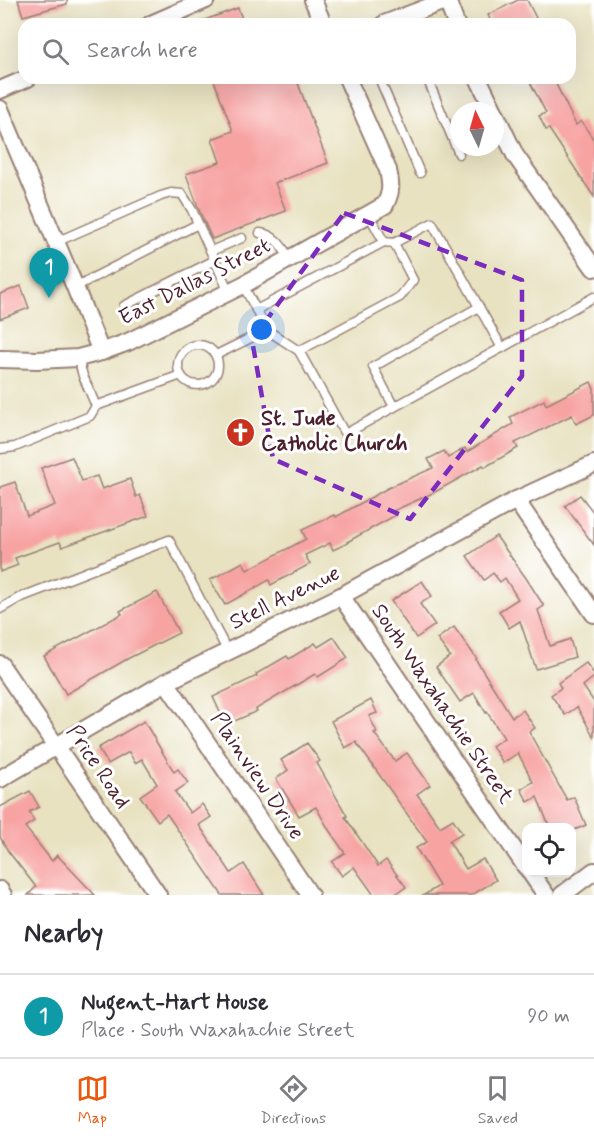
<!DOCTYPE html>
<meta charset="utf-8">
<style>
:root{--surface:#fff;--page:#f7f7f7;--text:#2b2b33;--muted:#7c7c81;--line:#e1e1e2;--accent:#ea580c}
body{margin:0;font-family:Mynerve,sans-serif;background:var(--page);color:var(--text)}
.controls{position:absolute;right:18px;bottom:18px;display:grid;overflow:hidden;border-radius:12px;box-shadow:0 6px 24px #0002}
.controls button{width:54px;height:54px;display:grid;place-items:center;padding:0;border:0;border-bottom:2px solid var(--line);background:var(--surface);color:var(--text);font:30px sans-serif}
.compass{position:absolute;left:450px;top:102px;width:54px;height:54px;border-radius:50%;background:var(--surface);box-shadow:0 6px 24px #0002;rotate:355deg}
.you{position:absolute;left:262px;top:330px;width:21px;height:21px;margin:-15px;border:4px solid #fff;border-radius:50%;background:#1a73e8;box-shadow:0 0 0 9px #1a73e833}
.badge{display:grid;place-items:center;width:39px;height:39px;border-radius:50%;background:var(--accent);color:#fff;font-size:20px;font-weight:700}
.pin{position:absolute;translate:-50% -50px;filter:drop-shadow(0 2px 3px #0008)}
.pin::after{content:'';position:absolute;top:32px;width:21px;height:18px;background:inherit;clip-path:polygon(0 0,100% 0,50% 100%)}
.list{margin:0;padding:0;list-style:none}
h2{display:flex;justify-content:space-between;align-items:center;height:78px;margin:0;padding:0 24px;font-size:26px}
h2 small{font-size:20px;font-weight:400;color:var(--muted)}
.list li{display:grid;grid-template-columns:39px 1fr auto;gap:18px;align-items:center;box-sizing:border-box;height:84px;padding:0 24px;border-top:2px solid var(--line)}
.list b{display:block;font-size:22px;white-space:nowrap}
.list p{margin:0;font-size:20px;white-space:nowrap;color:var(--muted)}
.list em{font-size:20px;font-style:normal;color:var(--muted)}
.icon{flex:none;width:33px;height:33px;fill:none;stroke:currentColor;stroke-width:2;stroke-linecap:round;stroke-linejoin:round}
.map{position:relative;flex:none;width:594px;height:895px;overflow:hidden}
.search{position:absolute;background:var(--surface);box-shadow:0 6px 24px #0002;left:18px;right:18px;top:18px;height:66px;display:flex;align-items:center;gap:15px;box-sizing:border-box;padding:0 21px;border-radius:18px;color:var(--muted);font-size:22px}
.sheet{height:162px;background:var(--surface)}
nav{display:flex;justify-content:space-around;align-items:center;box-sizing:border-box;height:84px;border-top:2px solid var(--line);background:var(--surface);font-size:16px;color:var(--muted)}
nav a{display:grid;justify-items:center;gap:3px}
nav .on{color:var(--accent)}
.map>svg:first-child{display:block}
.building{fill:#f7a3a2}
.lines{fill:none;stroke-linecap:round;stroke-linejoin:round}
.service-casing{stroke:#998076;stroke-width:11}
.minor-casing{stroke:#998076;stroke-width:20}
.service{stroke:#fff;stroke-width:8}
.minor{stroke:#fff;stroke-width:16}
.marked{fill:none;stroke:#7b2cbf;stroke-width:4.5;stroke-dasharray:12 8;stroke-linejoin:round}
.labels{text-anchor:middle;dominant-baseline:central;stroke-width:6;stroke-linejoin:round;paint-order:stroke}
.street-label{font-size:22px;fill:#4a1f2b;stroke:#fff}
.poi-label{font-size:22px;font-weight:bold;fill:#4a1f2b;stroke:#fff;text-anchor:start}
</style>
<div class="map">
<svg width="594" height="895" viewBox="0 0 594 895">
<rect width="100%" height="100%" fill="#fff"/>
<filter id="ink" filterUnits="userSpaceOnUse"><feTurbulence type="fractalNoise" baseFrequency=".0167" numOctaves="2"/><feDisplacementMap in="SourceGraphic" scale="12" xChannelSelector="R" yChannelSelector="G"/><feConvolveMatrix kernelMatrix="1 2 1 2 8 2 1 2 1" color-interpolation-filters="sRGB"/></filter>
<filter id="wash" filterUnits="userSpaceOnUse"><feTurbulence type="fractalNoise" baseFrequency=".008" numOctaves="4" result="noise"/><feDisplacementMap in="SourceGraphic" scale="24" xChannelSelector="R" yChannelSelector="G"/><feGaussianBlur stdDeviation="1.35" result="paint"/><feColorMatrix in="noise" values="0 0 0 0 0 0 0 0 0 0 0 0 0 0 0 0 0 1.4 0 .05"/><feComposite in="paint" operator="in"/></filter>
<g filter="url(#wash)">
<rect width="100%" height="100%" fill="#e8e2c1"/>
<g id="blocks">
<!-- building -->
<g class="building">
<polygon points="18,0 67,0 67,4 23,16"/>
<polygon points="518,0 527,0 539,24 492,24 488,15"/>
<polygon points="238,8 244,24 199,24 199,22"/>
<polygon points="213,78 296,78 328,163 275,183 286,211 212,239 200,212 186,174 220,162 212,139 233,131"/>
<polygon points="528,78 553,78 576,125 581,121 594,140 594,197 549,129 546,130 539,116 546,113"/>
<polygon points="21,286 29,308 0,319 0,294"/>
<polygon points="591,382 594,389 594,415 576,424 572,415 515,443 518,448 485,467 483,465 435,492 393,511 396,515 347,542 348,543 333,550 330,543 305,555 310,564 271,585 269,580 225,605 210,580 243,562 247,570 306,539 302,530 335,515 336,517 388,488 433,468 428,459 444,451 448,458 465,448 467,452 513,424 510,417 544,400 546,405"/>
<polygon points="72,457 82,481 97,476 102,489 130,479 136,497 140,495 148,516 62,547 60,542 15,558 18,565 0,572 0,487 15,482 27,516 55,505 41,468"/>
<polygon points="580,495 594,513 594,545 565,506"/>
<polygon points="496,536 526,578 544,606 538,610 550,646 570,639 575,657 536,669 520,621 509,628 499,611 518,599 505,578 500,582 493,573 484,580 467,556"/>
<polygon points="422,581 432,596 420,604 435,625 416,638 391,601"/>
<polygon points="157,592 179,633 129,658 66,694 44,656 122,614 120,611"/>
<polygon points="454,627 477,659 476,660 512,717 523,710 535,728 529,732 567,800 574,797 586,825 572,831 572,828 550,828 537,797 528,802 521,789 533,782 518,753 503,763 492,746 504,738 487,712 486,713 474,693 460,702 436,667 450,656 437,639"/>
<polygon points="334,637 348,658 318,677 315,674 256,709 257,711 226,725 213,697 257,676 256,674 287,656 289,659 315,643 318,647"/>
<polygon points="586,663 594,674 594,677 583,686 594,702 594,737 577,707 565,715 551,695 561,688 558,683"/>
<polygon points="371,700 377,713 369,716 377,732 374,733 395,761 407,753 430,785 417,794 440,827 453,819 462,833 449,841 466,869 483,859 496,880 472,895 424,895 439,886 416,848 427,842 356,742 345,748 331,721"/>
<polygon points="144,721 174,772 178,769 188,783 175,792 190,813 202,804 211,817 199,825 231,873 244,864 264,895 222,895 167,814 158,821 140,796 157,784 142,759 135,763 129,752 108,764 98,748"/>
<polygon points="307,743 320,761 317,763 347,816 345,817 378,866 386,860 406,887 394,895 374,895 354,867 342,876 332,862 345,853 329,830 316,807 299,816 276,779 288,770 281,760"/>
<polygon points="30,791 39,807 29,812 34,821 25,827 52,861 57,855 95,895 28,895 36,887 8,851 0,837 0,807"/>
</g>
</g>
</g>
<g filter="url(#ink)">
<use href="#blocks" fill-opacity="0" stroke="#998076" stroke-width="1.5"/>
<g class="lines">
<defs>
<g id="service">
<polyline points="379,78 420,173"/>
<polyline points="427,78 459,154"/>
<path d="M260,233C276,235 282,247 290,259"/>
<polyline points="56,242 161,196 171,193 182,194 192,210 229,292"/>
<polyline points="384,242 394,243 432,223 502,348"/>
<polyline points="211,251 242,238"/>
<polyline points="75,287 198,224"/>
<polyline points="124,306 215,260"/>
<polyline points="256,310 384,242 369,215"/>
<polyline points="267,330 299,351 345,434 594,297"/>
<circle cx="198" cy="365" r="20"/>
<polyline points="299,351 400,297 413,280 394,243"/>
<polyline points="216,355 267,330 243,285"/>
<polyline points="96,406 181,375"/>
<polyline points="394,407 373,367 479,307"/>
<polyline points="0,449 15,447 90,416 96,406 83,376 78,358"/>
<polyline points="0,609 19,598 169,540 228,652"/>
</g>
<g id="minor">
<polyline points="313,0 323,24"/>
<polyline points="151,24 206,0"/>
<polyline points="384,24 447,0 456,24"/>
<polyline points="478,78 494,111"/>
<polyline points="0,90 28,78"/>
<polyline points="0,109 75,287 101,352"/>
<polyline points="495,113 515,155 594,268"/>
<path d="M0,359L37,360L78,358L101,352L128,342L243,285L385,205C392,191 391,185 388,170L347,78"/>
<polyline points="516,500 594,614"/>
<polyline points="341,596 526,867"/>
<polyline points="0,664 158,895"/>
<polyline points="166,682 310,895"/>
<polyline points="0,779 166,682 341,596 516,500 594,464"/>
<polyline points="530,872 546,895"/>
<polyline points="0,890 3,895"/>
<polyline points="562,895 594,871"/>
</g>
</defs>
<!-- service casing -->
<use href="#service" class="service-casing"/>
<!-- minor casing -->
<use href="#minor" class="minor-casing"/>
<!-- service -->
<use href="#service" class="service"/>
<!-- minor -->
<use href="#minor" class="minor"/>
</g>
</g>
<!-- marked area -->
<path class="marked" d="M344,213L522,280V376L410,519L273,459L252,340Z"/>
<!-- icons -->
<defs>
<symbol id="church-disc" viewBox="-11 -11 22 22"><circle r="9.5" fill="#c8321e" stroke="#fff"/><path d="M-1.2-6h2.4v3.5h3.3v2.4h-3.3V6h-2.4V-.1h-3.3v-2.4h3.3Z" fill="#fff"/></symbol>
</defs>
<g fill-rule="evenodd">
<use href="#church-disc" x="224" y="416" width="33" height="33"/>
</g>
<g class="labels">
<!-- street labels -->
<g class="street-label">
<text transform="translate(195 282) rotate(-27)">East Dallas Street</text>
<text transform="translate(285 598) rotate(-26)">Stell Avenue</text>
<text transform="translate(442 704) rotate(56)">South Waxahachie Street</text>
<text transform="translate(98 767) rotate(56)">Price Road</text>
<text transform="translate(257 776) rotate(56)">Plainview Drive</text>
</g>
<!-- poi labels -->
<g class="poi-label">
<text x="261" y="419">St. Jude<tspan x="261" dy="25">Catholic Church</tspan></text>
</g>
</g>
</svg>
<div class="controls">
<button><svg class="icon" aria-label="locate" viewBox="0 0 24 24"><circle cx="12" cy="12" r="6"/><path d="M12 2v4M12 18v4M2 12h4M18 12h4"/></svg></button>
</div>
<svg class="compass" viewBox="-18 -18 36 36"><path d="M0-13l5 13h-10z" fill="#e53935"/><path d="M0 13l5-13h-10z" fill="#7c7c81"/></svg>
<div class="you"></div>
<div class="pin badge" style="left:49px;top:298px;background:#0f9aa8">1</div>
<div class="search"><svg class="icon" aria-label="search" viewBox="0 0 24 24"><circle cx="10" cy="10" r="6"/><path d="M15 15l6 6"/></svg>Search here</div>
</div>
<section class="sheet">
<h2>Nearby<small></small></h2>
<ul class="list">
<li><span class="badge" style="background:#0f9aa8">1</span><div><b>Nugent-Hart House</b><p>Place · South Waxahachie Street</p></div><em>90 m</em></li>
</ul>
</section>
<nav>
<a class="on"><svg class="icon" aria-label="map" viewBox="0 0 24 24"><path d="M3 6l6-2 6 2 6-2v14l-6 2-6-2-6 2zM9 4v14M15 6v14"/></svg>Map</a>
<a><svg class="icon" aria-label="directions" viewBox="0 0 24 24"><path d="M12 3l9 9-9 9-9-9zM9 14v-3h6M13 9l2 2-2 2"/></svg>Directions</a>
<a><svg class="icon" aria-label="saved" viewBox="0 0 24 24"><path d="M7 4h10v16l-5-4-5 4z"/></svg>Saved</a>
</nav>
